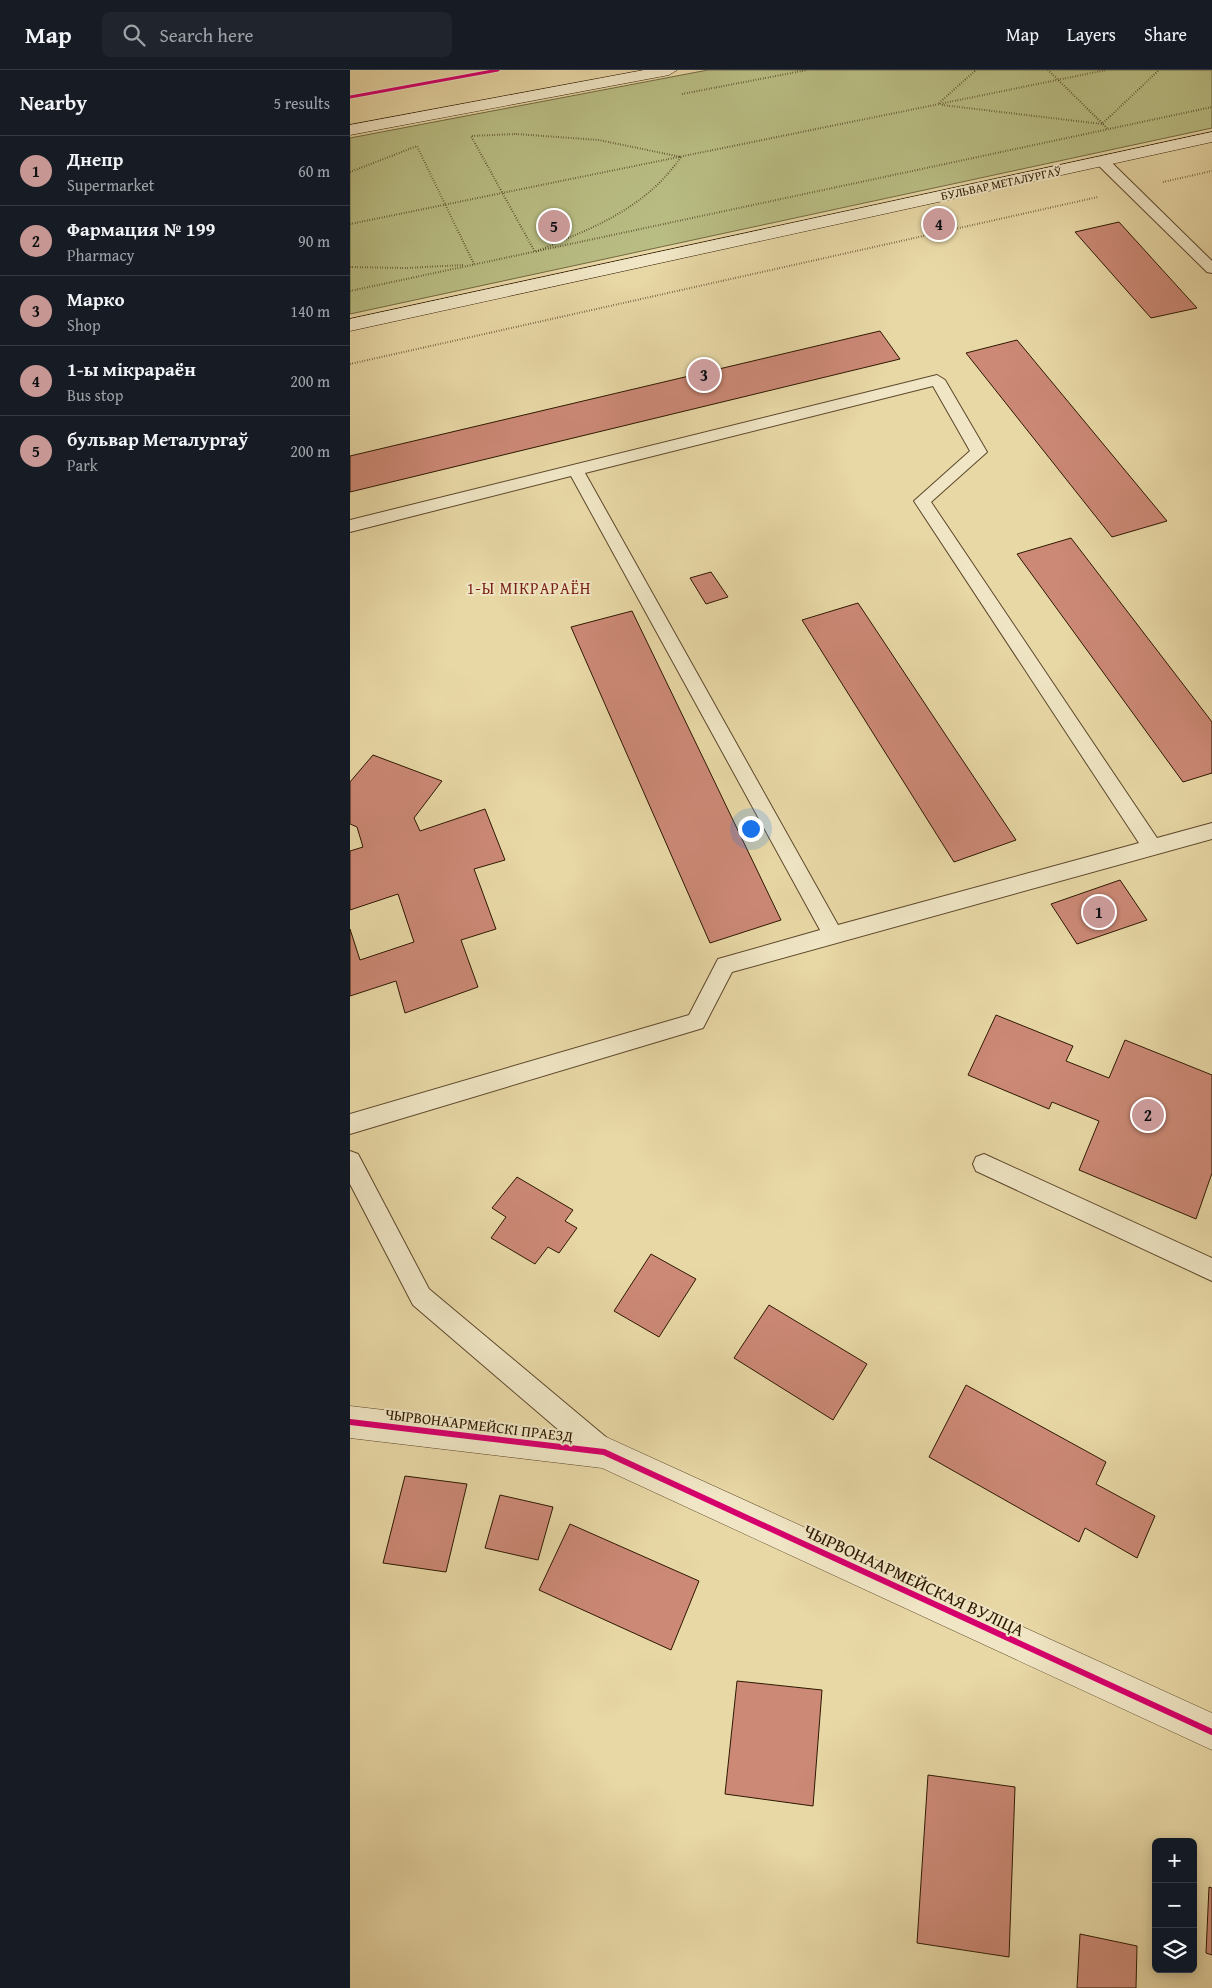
<!DOCTYPE html>
<meta charset="utf-8">
<style>
:root{--surface:#171b24;--page:#20242c;--text:#f1f3f6;--muted:#9ea1a6;--line:#363941;--accent:#c59692}
body{margin:0;font-family:"Gentium Book Plus",serif;background:var(--page);color:var(--text)}
.controls{position:absolute;right:15px;bottom:15px;display:grid;overflow:hidden;border-radius:8px;box-shadow:0 2px 12px #0003}
.controls button{width:45px;height:45px;display:grid;place-items:center;padding:0;border:0;border-bottom:1px solid var(--line);background:var(--surface);color:var(--text);font:25px sans-serif}
.you{position:absolute;left:400px;top:758px;width:18px;height:18px;margin:-12px;border:4px solid #fff;border-radius:50%;background:#1a73e8;box-shadow:0 0 0 8px #1a73e833}
.badge{display:grid;place-items:center;width:32px;height:32px;border-radius:50%;background:var(--accent);color:#111;font-size:16px;font-weight:700}
.pin{position:absolute;translate:-50% -50%;border:2px solid #fff;box-shadow:0 1px 5px #0006}
.list{margin:0;padding:0;list-style:none}
h2{display:flex;justify-content:space-between;align-items:center;height:65px;margin:0;padding:0 20px;font-size:21px}
h2 small{font-size:16px;font-weight:400;color:var(--muted)}
.list li{display:grid;grid-template-columns:32px 1fr auto;gap:15px;align-items:center;box-sizing:border-box;height:70px;padding:0 20px;border-top:1px solid var(--line)}
.list b{display:block;font-size:19px;white-space:nowrap}
.list p{margin:0;font-size:16px;white-space:nowrap;color:var(--muted)}
.list em{font-size:16px;font-style:normal;color:var(--muted)}
.icon{flex:none;width:28px;height:28px;fill:none;stroke:currentColor;stroke-width:2;stroke-linecap:round;stroke-linejoin:round}
.map{position:relative;flex:none;width:862px;height:1918px;overflow:hidden}
header{display:flex;align-items:center;gap:30px;box-sizing:border-box;height:70px;padding:0 25px;background:var(--surface);border-bottom:1px solid var(--line)}
header strong{font-size:24px}
nav{display:flex;gap:28px;margin-inline-start:auto;font-size:18px}
.search{width:350px;height:45px;background:var(--page);display:flex;align-items:center;gap:12px;box-sizing:border-box;padding:0 18px;border-radius:8px;color:var(--muted);font-size:19px}
main{display:flex}
aside{flex:1;background:var(--surface)}
.map>svg:first-child{display:block}
.green{fill:#b9be84;stroke:#736a42}
.building{fill:#cc8976;stroke:#2d1700}
.lines{fill:none;stroke-linecap:round;stroke-linejoin:round}
.lane-casing{stroke:#5c472a;stroke-width:2}
.street-casing{stroke:#5c472a;stroke-width:1}
.secondary-casing{stroke:#2d1700;stroke-width:1}
.path{stroke:#2d1700;stroke-width:2;stroke-dasharray:0.5 2;stroke-linecap:butt}
.lane{fill:#f0e6c5;fill-rule:evenodd}
.street{fill:#f0e6c5;fill-rule:evenodd}
.secondary{fill:#f0e6c5;fill-rule:evenodd}
.cycleway-far1-casing{stroke:#f0e6c5;stroke-width:5}
.cycleway-casing{stroke:#f0e6c5;stroke-width:9}
.cycleway-far1{stroke:#d6006c;stroke-width:3}
.cycleway{stroke:#d6006c;stroke-width:6}
.labels{text-anchor:middle;dominant-baseline:central;stroke-width:4;stroke-linejoin:round;paint-order:stroke}
.far-street-label{font-size:12px;fill:#2d1700;stroke:#f0e6c5}
.street-label{font-size:15px;fill:#2d1700;stroke:#f0e6c5}
.neighbourhood-label{font-size:16px;letter-spacing:1px;fill:#7a1f14;stroke:#f0e6c5}
.near-street-label{font-size:18px;fill:#2d1700;stroke:#f0e6c5}
</style>
<header>
<strong>Map</strong>
<div class="search"><svg class="icon" aria-label="search" viewBox="0 0 24 24"><circle cx="10" cy="10" r="6"/><path d="M15 15l6 6"/></svg>Search here</div>
<nav><a>Map</a><a>Layers</a><a>Share</a></nav>
</header>
<main>
<aside>
<h2>Nearby<small>5 results</small></h2>
<ul class="list">
<li><span class="badge">1</span><div><b>Днепр</b><p>Supermarket</p></div><em>60 m</em></li>
<li><span class="badge">2</span><div><b>Фармация № 199</b><p>Pharmacy</p></div><em>90 m</em></li>
<li><span class="badge">3</span><div><b>Марко</b><p>Shop</p></div><em>140 m</em></li>
<li><span class="badge">4</span><div><b>1-ы мікрараён</b><p>Bus stop</p></div><em>200 m</em></li>
<li><span class="badge">5</span><div><b>бульвар Металургаў</b><p>Park</p></div><em>200 m</em></li>
</ul>
</aside>
<div class="map">
<svg width="862" height="1918" viewBox="0 0 862 1918">
<rect width="100%" height="100%" fill="#e8d8a6"/>
<filter id="stains"><feTurbulence type="fractalNoise" baseFrequency=".004" numOctaves="4"/><feColorMatrix values="0 0 0 0 .2 0 0 0 0 .09 0 0 0 0 .02 0 0 0 .5 -.17"/></filter>
<radialGradient id="worn" r=".72"><stop offset=".6" stop-color="#630" stop-opacity="0"/><stop offset="1" stop-color="#630" stop-opacity=".3"/></radialGradient>
<!-- green -->
<polygon class="green" points="358,0 862,0 862,58 0,244 0,68"/>
<!-- building -->
<g class="building">
<polygon points="769,152 847,238 801,248 725,162"/>
<polygon points="530,261 550,289 0,422 0,386"/>
<polygon points="667,270 817,451 762,467 616,283"/>
<polygon points="721,468 862,652 862,703 833,712 667,484"/>
<polygon points="361,502 378,527 356,534 340,508"/>
<polygon points="508,533 599,670 666,770 604,792 452,550"/>
<polygon points="282,541 357,696 431,850 360,873 221,557"/>
<polygon points="23,685 92,711 64,748 70,761 135,739 155,790 124,799 146,859 111,870 128,917 55,943 46,911 0,926 0,859 10,890 64,872 48,824 0,840 0,781 13,777 7,757 0,754 0,712"/>
<polygon points="770,810 797,850 727,874 701,834"/>
<polygon points="646,945 723,976 716,991 759,1008 775,970 862,1005 862,1103 846,1149 729,1100 749,1051 702,1032 699,1039 618,1005"/>
<polygon points="167,1107 223,1140 215,1151 227,1158 209,1183 198,1177 185,1194 141,1168 156,1147 142,1138"/>
<polygon points="301,1184 346,1209 309,1267 264,1241"/>
<polygon points="419,1235 517,1294 483,1350 384,1288"/>
<polygon points="616,1315 756,1392 746,1414 805,1446 787,1488 735,1458 729,1472 579,1387"/>
<polygon points="55,1406 117,1414 96,1502 33,1493"/>
<polygon points="150,1425 203,1437 188,1490 135,1478"/>
<polygon points="220,1454 349,1511 321,1580 189,1520"/>
<polygon points="387,1611 472,1620 463,1736 375,1724"/>
<polygon points="578,1705 665,1717 659,1887 567,1873"/>
<polygon points="859,1817 862,1818 862,1885 856,1883"/>
<polygon points="730,1864 787,1876 786,1918 727,1918"/>
</g>
<g class="lines">
<defs>
<g id="lane">
<polygon points="752,87 757,88 862,191 862,203 857,202 747,94 745,91 747,88"/>
<path d="M587,305L595,310L637,382L581,432L807,768L862,753V769L382,902L353,958L0,1064V1044L339,945L368,889L470,860L221,406L0,462V450ZM583,316L620,381L564,431L789,773L488,855L235,403Z"/>
<polygon points="0,1081 8,1084 79,1219 263,1373 267,1382 263,1391 254,1395 245,1391 63,1235 0,1114"/>
<polygon points="634,1084 862,1188 862,1211 626,1101 623,1094 626,1087"/>
</g>
<polygon id="street" points="0,1336 254,1366 862,1643 862,1680 252,1398 0,1368"/>
<g id="secondary">
<polygon points="294,0 327,0 319,5 0,65 0,55"/>
<polygon points="862,62 862,72 0,261 0,249"/>
</g>
</defs>
<!-- lane casing -->
<use href="#lane" class="lane-casing"/>
<!-- street casing -->
<use href="#street" class="street-casing"/>
<!-- secondary casing -->
<use href="#secondary" class="secondary-casing"/>
<!-- path -->
<g class="path">
<polyline points="698,0 758,59"/>
<polyline points="332,24 457,0"/>
<polyline points="589,33 626,0"/>
<polyline points="592,35 752,54 809,0"/>
<path d="M166,64L249,70L331,87C294,140 242,158 185,182L121,66Z"/>
<polyline points="0,102 67,76 124,194"/>
<polyline points="813,112 862,101"/>
<polyline points="0,154 756,0"/>
<polyline points="0,197 56,198 113,195"/>
<polyline points="0,221 862,37"/>
<polyline points="0,294 748,127"/>
</g>
<!-- lane -->
<use href="#lane" class="lane"/>
<!-- street -->
<use href="#street" class="street"/>
<!-- secondary -->
<use href="#secondary" class="secondary"/>
<defs>
<polyline id="cycleway-far1" points="0,27 148,0"/>
<polyline id="cycleway" points="0,1352 254,1382 862,1662"/>
</defs>
<!-- cycleway-far1 casing -->
<use href="#cycleway-far1" class="cycleway-far1-casing"/>
<!-- cycleway casing -->
<use href="#cycleway" class="cycleway-casing"/>
<!-- cycleway-far1 -->
<use href="#cycleway-far1" class="cycleway-far1"/>
<!-- cycleway -->
<use href="#cycleway" class="cycleway"/>
</g>
<g class="labels">
<!-- far-street labels -->
<g class="far-street-label">
<text transform="translate(651 113) rotate(-12)">БУЛЬВАР МЕТАЛУРГАЎ</text>
</g>
<!-- street labels -->
<g class="street-label">
<text transform="translate(129 1355) rotate(7)">ЧЫРВОНААРМЕЙСКІ ПРАЕЗД</text>
</g>
<!-- neighbourhood labels -->
<g class="neighbourhood-label">
<text x="179" y="518">1-Ы МІКРАРАЁН</text>
</g>
<!-- near-street labels -->
<g class="near-street-label">
<text transform="translate(564 1510) rotate(25)">ЧЫРВОНААРМЕЙСКАЯ ВУЛІЦА</text>
</g>
</g>
<rect width="100%" height="100%" filter="url(#stains)"/>
<rect width="100%" height="100%" fill="url(#worn)"/>
</svg>
<div class="controls">
<button>+</button>
<button>−</button>
<button><svg class="icon" aria-label="layers" viewBox="0 0 24 24"><path d="M12 4l9 5-9 5-9-5zM3 14l9 5 9-5"/></svg></button>
</div>
<div class="you"></div>
<div class="pin badge" style="left:749px;top:842px">1</div>
<div class="pin badge" style="left:798px;top:1045px">2</div>
<div class="pin badge" style="left:354px;top:305px">3</div>
<div class="pin badge" style="left:589px;top:154px">4</div>
<div class="pin badge" style="left:204px;top:156px">5</div>
</div>
</main>
